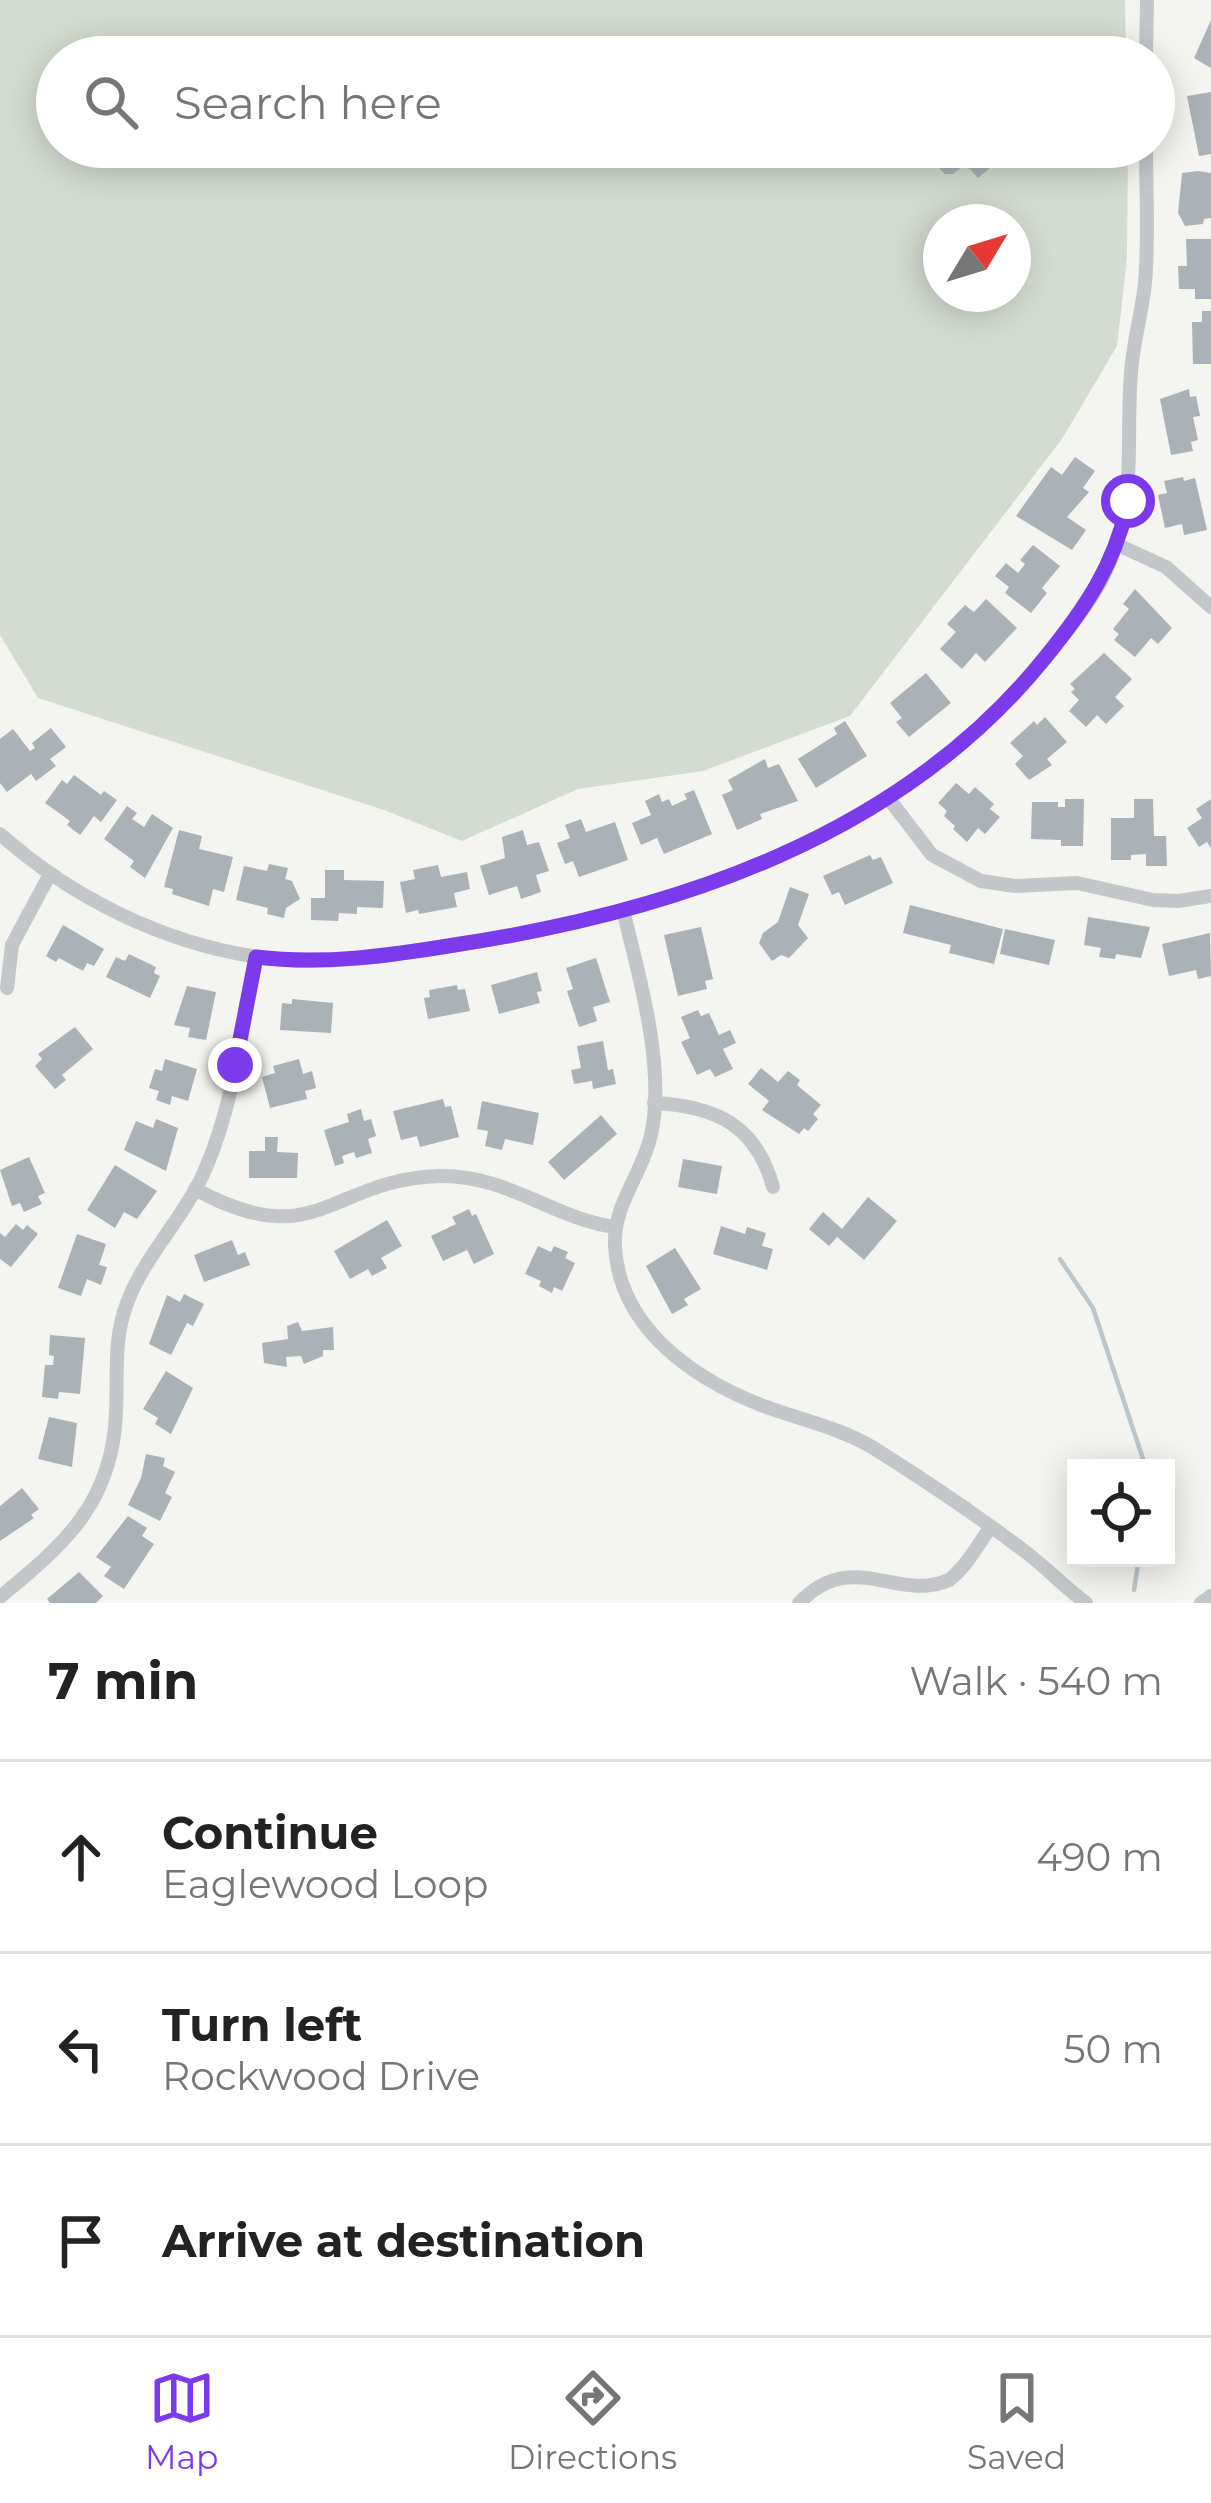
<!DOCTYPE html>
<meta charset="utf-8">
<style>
:root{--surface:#fff;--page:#f2f2f2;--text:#222;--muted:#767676;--line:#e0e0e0;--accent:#7c3aed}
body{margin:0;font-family:Montserrat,sans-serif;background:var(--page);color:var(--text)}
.controls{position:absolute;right:36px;bottom:36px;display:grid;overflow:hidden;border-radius:0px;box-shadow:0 6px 30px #0003}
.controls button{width:108px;height:108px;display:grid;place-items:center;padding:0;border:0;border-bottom:3px solid var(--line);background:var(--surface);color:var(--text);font:60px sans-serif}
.compass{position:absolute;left:923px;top:204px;width:108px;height:108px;border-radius:50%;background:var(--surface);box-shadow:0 6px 30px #0003;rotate:52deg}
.stop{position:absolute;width:36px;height:36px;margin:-27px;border:9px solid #7c3aed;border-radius:50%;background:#fff}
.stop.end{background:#7c3aed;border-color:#fff;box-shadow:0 3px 12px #0008}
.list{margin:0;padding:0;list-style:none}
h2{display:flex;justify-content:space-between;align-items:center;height:156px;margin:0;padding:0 48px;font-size:51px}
h2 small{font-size:39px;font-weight:400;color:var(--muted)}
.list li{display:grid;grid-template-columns:78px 1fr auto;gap:36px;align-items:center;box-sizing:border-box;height:192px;padding:0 48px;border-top:3px solid var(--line)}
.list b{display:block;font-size:45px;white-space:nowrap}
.list p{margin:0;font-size:39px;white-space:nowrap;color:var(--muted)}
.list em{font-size:39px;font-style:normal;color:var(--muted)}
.icon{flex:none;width:66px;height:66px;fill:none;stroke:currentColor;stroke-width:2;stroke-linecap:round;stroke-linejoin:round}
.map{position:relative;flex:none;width:1211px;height:1603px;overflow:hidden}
.search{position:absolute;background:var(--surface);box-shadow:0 6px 30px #0003;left:36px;right:36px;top:36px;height:132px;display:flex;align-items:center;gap:30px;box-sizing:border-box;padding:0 42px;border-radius:66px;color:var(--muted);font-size:45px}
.sheet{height:732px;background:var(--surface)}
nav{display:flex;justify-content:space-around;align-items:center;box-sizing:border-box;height:168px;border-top:3px solid var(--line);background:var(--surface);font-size:33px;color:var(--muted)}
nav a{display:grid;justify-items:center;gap:6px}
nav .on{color:var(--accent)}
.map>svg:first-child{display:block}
.green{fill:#d4dcd1;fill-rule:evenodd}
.water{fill:#bcc6cc}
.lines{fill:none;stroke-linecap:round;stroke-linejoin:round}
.stream{stroke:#bcc6cc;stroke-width:4.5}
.building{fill:#aab1b7}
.minor{stroke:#c4c7ca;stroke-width:14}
.route{stroke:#7c3aed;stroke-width:15}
</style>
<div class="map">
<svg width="1211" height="1603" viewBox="0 0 1211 1603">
<rect width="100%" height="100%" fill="#f4f5f0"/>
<!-- green -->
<path class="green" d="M0,0H1125L1126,57H57V147H1128L1127,258L1117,346L1062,439L850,716L703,771L578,789L462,841L384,810L38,698L0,635ZM941,222H1013V294H941Z"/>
<!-- water -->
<polygon class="water" points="524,147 696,147 670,157 628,151 582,167 550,163"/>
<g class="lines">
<!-- stream -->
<g class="stream">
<polyline points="1060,1259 1093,1308 1146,1468"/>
<polyline points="1134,1590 1139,1558"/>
</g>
</g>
<!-- building -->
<g class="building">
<polygon points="1211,20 1211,68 1194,58"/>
<polygon points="1211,92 1211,154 1199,156 1187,96"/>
<polygon points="915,147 979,147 994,165 978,178 970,169 962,167 953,174 945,174 938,167 937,156 929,163"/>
<polygon points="1198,171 1211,173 1211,218 1204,219 1203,224 1185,226 1178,213 1182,173"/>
<polygon points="1186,239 1211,239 1211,299 1195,299 1195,289 1179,289 1178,266 1187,266"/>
<polygon points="1202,311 1211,311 1211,364 1193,364 1192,322 1202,322"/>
<polygon points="1189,389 1190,397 1196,396 1200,416 1193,417 1198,440 1191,442 1193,451 1171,455 1160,399"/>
<polygon points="1075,457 1095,471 1083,488 1089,492 1067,517 1086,530 1072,550 1016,516 1051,467 1062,475"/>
<polygon points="1183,477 1184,481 1195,478 1207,530 1184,535 1182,524 1165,528 1158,495 1167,493 1164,481"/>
<polygon points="1033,545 1060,566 1042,588 1047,593 1031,613 1005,593 1009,587 995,576 1006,563 1018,573 1025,564 1020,560"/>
<polygon points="1135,589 1172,628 1158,644 1151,638 1135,657 1114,640 1119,634 1113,629 1129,609 1123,604"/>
<polygon points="986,599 1017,628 985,662 976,653 962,669 940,649 956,632 947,624 965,605 974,612"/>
<polygon points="1104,653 1132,679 1115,697 1124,706 1106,724 1097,715 1086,727 1069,711 1079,700 1071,692 1075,689 1070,684"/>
<polygon points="926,673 951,703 909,737 896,722 902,718 890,703"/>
<polygon points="1045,717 1067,742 1047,759 1052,765 1029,780 1015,764 1023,756 1010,743 1034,721 1037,725"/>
<polygon points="845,721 867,756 816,788 798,759 837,734 834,728"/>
<polygon points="51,728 66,747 50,759 56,766 36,781 31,774 7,792 0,783 0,739 13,729 30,751 35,748 32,743"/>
<polygon points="765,759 768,768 779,764 798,801 760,814 762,819 737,830 722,795 733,790 728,780"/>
<polygon points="74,775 101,795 104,791 117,800 101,822 94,816 80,835 67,825 70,821 45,803 62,780 67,784"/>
<polygon points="956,783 969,794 975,787 994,804 990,809 1000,817 985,834 978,828 967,842 953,829 955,826 944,816 947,811 938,803"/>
<polygon points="694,790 712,834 664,854 657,838 641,845 632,823 651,815 645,801 659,794 662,802 669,799 672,806 687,799 684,794"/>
<polygon points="1065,799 1084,799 1083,846 1061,846 1061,840 1031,839 1032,802 1058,802 1058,807 1065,807"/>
<polygon points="1134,799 1153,799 1154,836 1166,836 1167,866 1146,866 1146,854 1131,855 1131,860 1111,860 1111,818 1134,818"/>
<polygon points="1211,799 1211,848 1207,842 1199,847 1187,828 1202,818 1196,809"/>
<polygon points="127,806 137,813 132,819 144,827 152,814 173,828 145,878 130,867 134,861 104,839"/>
<polygon points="581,819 586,832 615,822 628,860 579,877 573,861 565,864 557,843 570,838 565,825"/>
<polygon points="179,830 202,836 199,849 233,857 224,892 213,889 209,906 172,894 173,889 164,887"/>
<polygon points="523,830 527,845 539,842 549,871 536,875 541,892 521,899 517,886 489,895 480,866 505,858 502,837"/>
<polygon points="870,855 873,860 881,857 893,883 845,905 839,892 832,895 823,876"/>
<polygon points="269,864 288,868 285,879 292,881 300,899 286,908 284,918 267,914 268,908 236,900 244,866 267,871"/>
<polygon points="438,865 441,877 467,872 470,889 454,893 457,907 419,914 418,910 406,913 400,882 415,879 413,870"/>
<polygon points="325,870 344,870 344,880 384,881 383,908 357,907 357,914 339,913 338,921 311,920 311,898 325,898"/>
<polygon points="790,887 809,894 798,925 808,938 789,958 781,955 772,961 759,943 763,933 778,922"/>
<polygon points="910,905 1003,929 994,964 949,953 951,945 903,933"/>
<polygon points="1088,917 1150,927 1141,958 1116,954 1115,959 1099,957 1101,948 1084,945"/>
<polygon points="63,925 104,949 94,966 87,963 83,971 59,958 56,962 46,956"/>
<polygon points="701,927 713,979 705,981 707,989 678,996 664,935"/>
<polygon points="1005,929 1055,940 1049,965 1000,954"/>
<polygon points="1210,933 1211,976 1198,979 1196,970 1169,976 1162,944"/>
<polygon points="129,954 156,967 154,973 160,976 150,998 106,977 116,957 125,961"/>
<polygon points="596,958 610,1002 593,1007 597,1021 579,1027 567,991 573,989 566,968"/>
<polygon points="537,972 542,991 537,992 540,1003 499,1014 491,985"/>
<polygon points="457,985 458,990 465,989 470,1011 428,1019 424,998 430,997 429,990"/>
<polygon points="187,986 216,992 206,1040 188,1037 190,1028 174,1025"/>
<polygon points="292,999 333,1003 331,1033 280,1030 282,1003 292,1004"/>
<polygon points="698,1010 701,1016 709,1013 719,1035 730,1030 736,1043 723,1049 733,1069 715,1077 710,1069 697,1075 681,1042 690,1038 681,1017"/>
<polygon points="75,1027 93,1049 62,1075 66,1080 55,1089 35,1066 42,1059 38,1054"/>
<polygon points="603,1041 608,1070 613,1069 616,1084 593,1089 592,1081 574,1084 571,1070 581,1068 577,1046"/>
<polygon points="165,1059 197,1069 188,1101 172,1096 170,1105 156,1100 159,1091 149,1088 155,1069 162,1071"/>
<polygon points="299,1059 303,1074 312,1071 316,1088 305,1091 307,1099 270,1108 262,1077 275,1073 273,1066"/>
<polygon points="761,1068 778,1082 788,1071 800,1080 797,1085 821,1105 813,1114 818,1119 808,1131 804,1128 799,1134 762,1110 769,1101 748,1084"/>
<polygon points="443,1099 445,1107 451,1106 459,1137 420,1147 417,1136 401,1140 393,1111"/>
<polygon points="482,1101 539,1113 533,1145 505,1139 502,1150 485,1146 488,1131 477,1129"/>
<polygon points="361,1109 364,1121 371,1119 376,1136 368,1139 372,1153 356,1158 354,1152 342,1156 344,1163 335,1166 324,1130 349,1122 347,1114"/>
<polygon points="601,1115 617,1134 564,1180 548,1162"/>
<polygon points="156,1119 178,1128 166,1171 124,1150 136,1121 153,1128"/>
<polygon points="265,1137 278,1137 277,1152 298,1153 297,1178 249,1178 249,1151 265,1151"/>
<polygon points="29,1157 45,1193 38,1196 42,1204 24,1212 20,1203 12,1206 0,1170"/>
<polygon points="683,1159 722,1166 717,1194 678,1187"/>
<polygon points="115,1165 157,1191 137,1219 124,1212 115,1228 87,1210"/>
<polygon points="868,1197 897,1221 864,1260 837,1237 829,1246 809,1229 823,1212 842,1229"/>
<polygon points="469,1209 472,1216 476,1214 494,1254 474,1264 467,1250 443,1261 431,1236 456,1224 452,1217"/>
<polygon points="387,1220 402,1246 381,1258 387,1268 372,1276 368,1269 350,1279 334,1251"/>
<polygon points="16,1224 23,1230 27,1225 38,1234 11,1267 0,1259 0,1233 5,1237"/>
<polygon points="721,1226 745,1234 747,1227 766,1233 762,1246 773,1249 767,1270 713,1254"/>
<polygon points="77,1234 106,1244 99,1265 107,1267 101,1285 87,1279 81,1296 58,1288"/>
<polygon points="232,1240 238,1255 245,1252 250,1265 204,1282 194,1255"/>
<polygon points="538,1246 551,1252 554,1246 568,1252 565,1258 575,1263 562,1291 554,1287 552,1293 539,1286 541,1281 525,1274"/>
<polygon points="675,1248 701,1289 684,1299 688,1305 672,1314 646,1266"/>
<polygon points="184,1294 204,1304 193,1326 187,1323 171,1355 149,1344 167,1295 180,1302"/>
<polygon points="298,1322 302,1331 333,1327 334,1350 323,1350 323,1356 304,1364 301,1356 286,1357 287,1367 264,1363 262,1343 288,1339 287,1326"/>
<polygon points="50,1335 85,1338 80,1394 59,1392 58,1399 42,1397 45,1365 53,1365 54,1356 49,1355"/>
<polygon points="166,1371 193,1388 171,1434 155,1424 158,1418 143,1409"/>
<polygon points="49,1417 77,1423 72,1467 38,1459"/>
<polygon points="146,1454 165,1458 163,1466 175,1472 165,1493 172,1497 160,1521 128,1505 141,1478"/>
<polygon points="22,1488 39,1509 31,1515 34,1518 0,1541 0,1506"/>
<polygon points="128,1516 147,1528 142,1536 154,1544 124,1589 104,1576 111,1567 96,1557"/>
<polygon points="79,1572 103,1596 96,1603 50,1603 47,1599"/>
</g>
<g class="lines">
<!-- minor -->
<g class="minor">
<polyline points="1146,57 1147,0"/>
<polyline points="1118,545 1166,567 1211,607"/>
<polyline points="889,799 932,855 981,881 1015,886 1077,883 1153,900 1178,901 1211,896"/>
<path d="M0,834C72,898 163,943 258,957C324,967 391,955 457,945C676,911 902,836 1045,658C1066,632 1088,606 1103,577C1139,505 1125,447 1131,373C1133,342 1142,313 1145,283C1149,238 1146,192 1146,147"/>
<path d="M623,910C639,975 666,1069 651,1135C642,1175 613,1204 615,1246C619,1327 692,1378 761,1405C797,1419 838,1427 872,1447C923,1479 975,1514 1023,1550C1045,1566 1064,1587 1086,1603"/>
<polyline points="7,988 12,945 50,874"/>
<path d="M654,1103C716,1106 756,1125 773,1187"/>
<path d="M195,1189C317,1256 330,1179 440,1176C508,1175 552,1218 615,1227"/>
<path d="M0,1597C65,1544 113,1502 116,1412C118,1374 113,1340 127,1303C145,1255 184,1218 205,1170C234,1103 242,1028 256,957"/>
<path d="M799,1603C853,1547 896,1603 949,1580C966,1567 978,1545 990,1528"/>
<polyline points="1201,1603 1211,1596"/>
</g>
</g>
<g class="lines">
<!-- route -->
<path class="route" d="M235,1065L256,957C323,965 388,956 454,945C674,912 900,837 1044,659C1084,610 1116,564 1128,501"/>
</g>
</svg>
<div class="controls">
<button><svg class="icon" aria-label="locate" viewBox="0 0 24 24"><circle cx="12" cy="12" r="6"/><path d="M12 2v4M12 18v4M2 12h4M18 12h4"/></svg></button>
</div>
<svg class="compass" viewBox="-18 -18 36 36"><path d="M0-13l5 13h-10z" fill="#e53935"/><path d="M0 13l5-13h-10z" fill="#767676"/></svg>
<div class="stop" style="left:1128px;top:501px"></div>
<div class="stop end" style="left:235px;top:1065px"></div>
<div class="search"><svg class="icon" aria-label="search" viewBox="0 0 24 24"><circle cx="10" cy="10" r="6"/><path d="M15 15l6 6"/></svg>Search here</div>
</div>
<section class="sheet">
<h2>7 min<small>Walk · 540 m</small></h2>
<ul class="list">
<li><svg class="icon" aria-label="ahead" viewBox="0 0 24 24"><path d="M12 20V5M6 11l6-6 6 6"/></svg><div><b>Continue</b><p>Eaglewood Loop</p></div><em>490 m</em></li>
<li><svg class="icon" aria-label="left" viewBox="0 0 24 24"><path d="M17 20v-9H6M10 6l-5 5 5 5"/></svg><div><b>Turn left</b><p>Rockwood Drive</p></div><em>50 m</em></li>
<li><svg class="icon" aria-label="arrive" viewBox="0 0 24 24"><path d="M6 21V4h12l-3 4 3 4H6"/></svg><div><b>Arrive at destination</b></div></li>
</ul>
</section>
<nav>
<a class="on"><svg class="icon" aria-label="map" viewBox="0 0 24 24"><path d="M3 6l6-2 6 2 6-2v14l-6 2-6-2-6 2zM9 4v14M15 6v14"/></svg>Map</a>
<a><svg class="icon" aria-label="directions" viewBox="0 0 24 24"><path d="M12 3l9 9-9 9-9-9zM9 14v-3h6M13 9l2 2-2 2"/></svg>Directions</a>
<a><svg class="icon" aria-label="saved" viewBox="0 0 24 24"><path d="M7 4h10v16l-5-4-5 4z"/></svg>Saved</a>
</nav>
